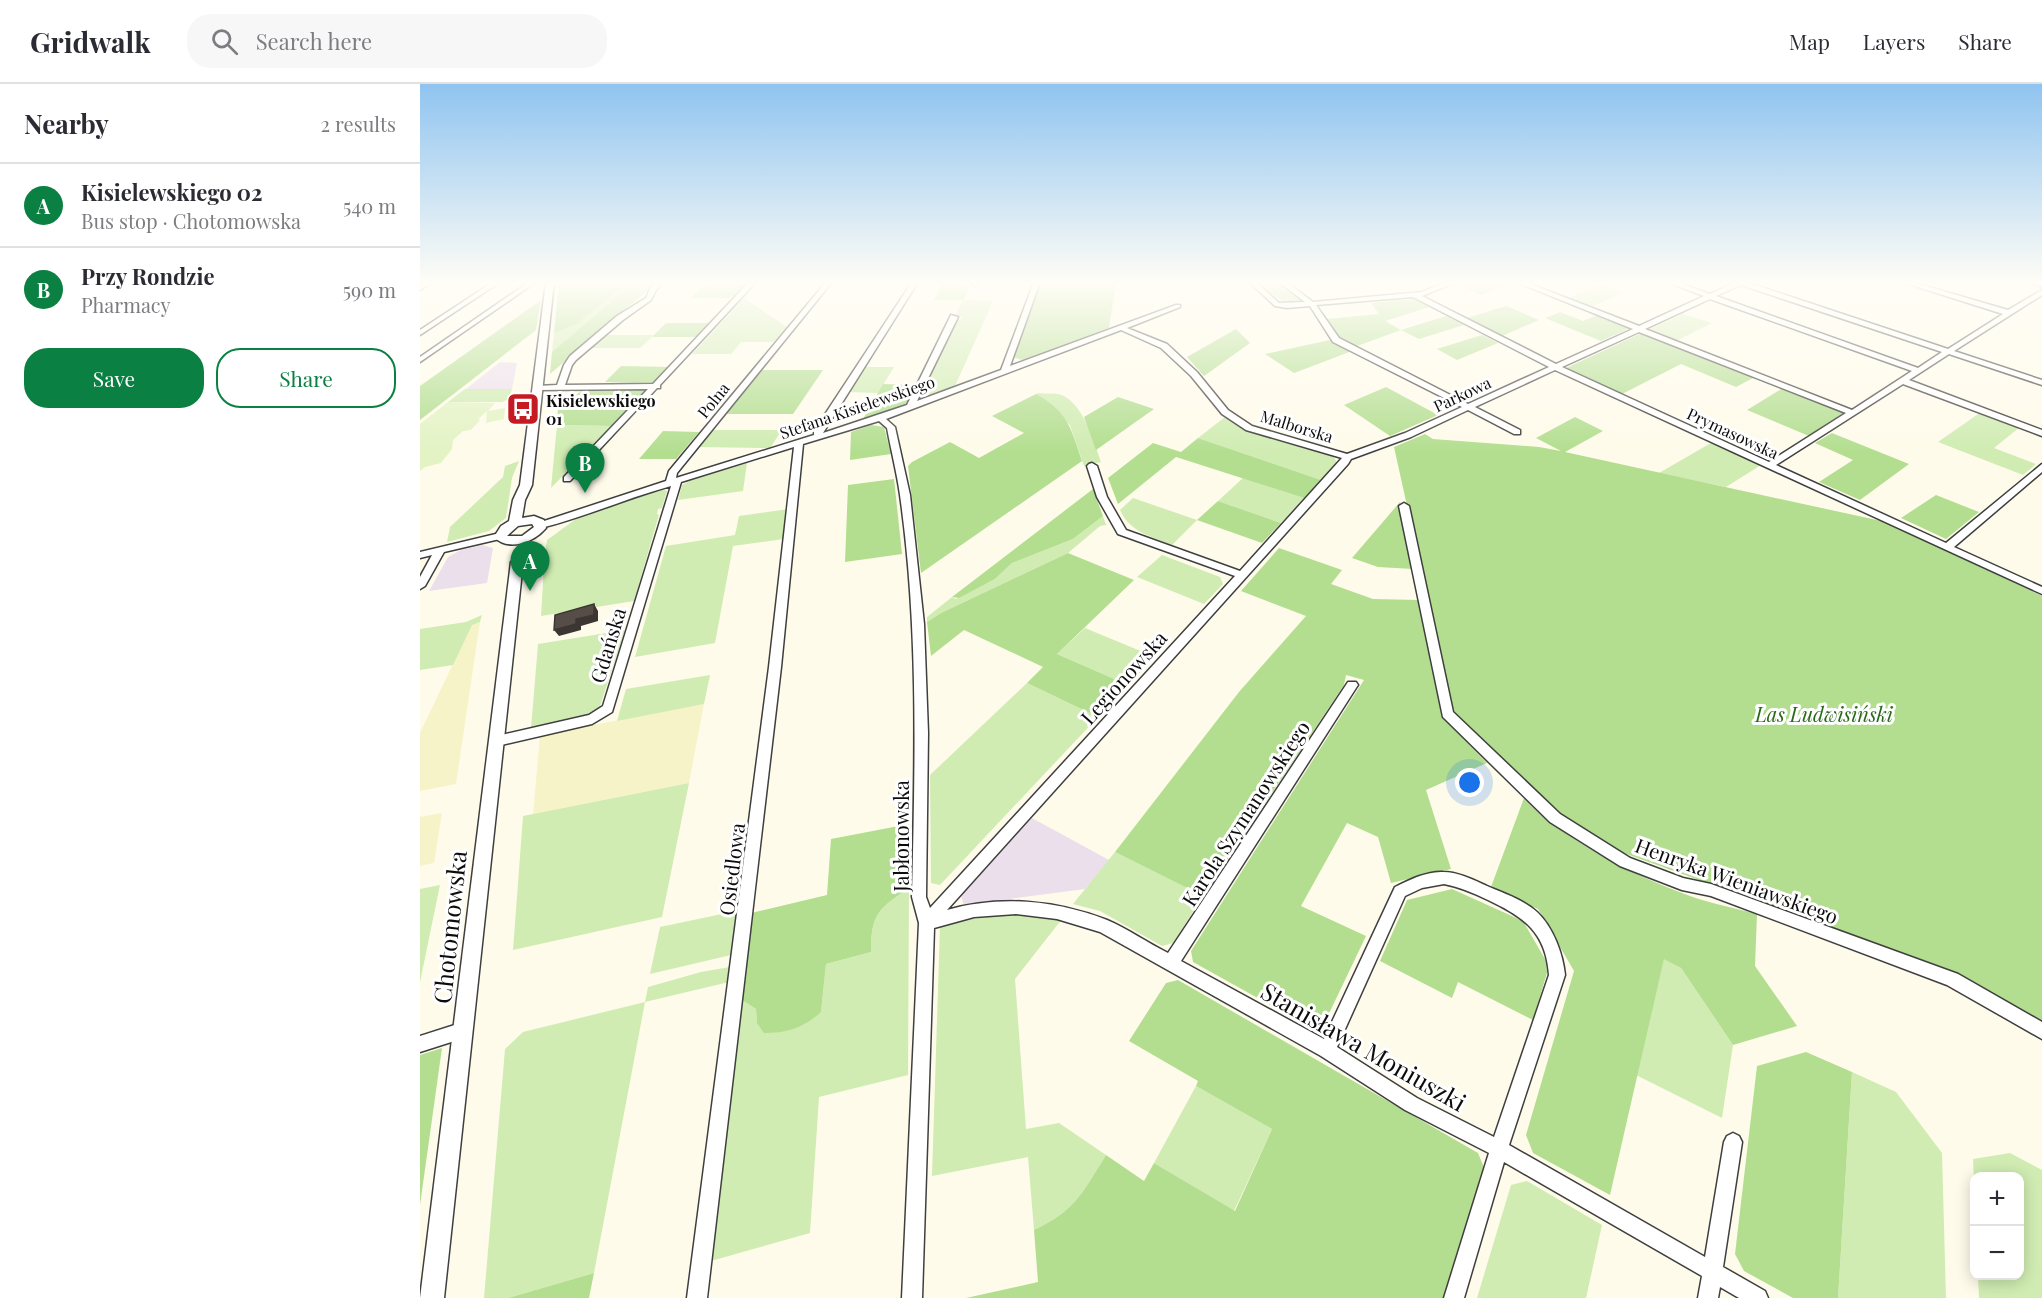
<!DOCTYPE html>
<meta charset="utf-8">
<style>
:root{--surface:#fff;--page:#f7f7f7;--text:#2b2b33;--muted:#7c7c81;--line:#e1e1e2;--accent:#0b8043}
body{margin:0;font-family:"Playfair Display",serif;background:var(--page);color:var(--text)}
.controls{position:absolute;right:18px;bottom:18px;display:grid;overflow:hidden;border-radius:12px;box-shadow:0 3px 15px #0003}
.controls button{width:54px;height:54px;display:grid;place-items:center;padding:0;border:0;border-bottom:2px solid var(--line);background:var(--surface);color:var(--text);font:30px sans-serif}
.you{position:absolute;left:1050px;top:699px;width:21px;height:21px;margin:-15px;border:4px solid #fff;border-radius:50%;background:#1a73e8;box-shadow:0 0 0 9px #1a73e833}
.badge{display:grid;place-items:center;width:39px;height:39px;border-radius:50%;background:var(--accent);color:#fff;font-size:20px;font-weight:700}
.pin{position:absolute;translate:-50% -50px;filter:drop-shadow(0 2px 3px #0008)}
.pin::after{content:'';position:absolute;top:32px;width:21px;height:18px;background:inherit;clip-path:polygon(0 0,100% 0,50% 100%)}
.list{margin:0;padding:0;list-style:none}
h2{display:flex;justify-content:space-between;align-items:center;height:78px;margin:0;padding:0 24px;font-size:26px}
h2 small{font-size:20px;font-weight:400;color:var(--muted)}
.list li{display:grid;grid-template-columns:39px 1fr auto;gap:18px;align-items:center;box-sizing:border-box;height:84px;padding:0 24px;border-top:2px solid var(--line)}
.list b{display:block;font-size:22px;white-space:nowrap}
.list p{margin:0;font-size:20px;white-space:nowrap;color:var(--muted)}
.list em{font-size:20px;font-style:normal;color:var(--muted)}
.actions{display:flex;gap:12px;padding:18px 24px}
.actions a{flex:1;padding:14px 0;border:2px solid var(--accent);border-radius:24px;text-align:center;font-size:21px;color:var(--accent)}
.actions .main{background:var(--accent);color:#fff}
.icon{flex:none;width:33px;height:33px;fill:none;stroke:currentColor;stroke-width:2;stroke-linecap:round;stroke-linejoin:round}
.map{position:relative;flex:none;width:1622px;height:1214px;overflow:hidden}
header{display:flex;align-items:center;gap:36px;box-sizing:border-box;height:84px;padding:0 30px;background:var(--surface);border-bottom:2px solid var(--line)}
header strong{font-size:28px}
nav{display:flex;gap:33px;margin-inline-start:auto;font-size:21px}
.search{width:420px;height:54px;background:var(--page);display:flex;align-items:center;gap:15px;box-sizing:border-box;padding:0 21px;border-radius:24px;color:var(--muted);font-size:22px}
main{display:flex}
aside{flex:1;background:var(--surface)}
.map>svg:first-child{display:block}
.industrial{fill:#ebdfec}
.farmland{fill:#f7f3c9}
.green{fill:#d0ecb2}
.forest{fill:#b3de90}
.pitch{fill:#e3f3c4}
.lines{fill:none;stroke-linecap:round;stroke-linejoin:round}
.minor-casing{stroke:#3f3f3f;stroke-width:3}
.tertiary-casing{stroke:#3f3f3f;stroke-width:3}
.minor{fill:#fff;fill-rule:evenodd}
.tertiary{fill:#fff;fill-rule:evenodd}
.shaded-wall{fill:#3c3632}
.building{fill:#564d48;stroke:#3c3632;stroke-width:1.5}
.labels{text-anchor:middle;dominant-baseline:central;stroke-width:6;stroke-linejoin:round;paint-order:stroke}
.far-street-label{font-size:16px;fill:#0c0c0c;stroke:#fff}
.far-poi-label{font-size:16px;font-weight:bold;fill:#0c0c0c;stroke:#fff;text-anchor:start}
.street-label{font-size:20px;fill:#0c0c0c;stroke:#fff}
.park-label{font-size:20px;font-style:italic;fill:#286818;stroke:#fff}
.near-street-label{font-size:24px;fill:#0c0c0c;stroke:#fff}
</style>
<header>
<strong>Gridwalk</strong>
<div class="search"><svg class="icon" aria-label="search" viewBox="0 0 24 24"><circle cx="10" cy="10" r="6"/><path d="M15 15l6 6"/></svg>Search here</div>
<nav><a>Map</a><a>Layers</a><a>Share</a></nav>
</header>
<main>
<aside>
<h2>Nearby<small>2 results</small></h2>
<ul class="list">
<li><span class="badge">A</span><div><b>Kisielewskiego 02</b><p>Bus stop · Chotomowska</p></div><em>540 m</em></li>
<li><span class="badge">B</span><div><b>Przy Rondzie</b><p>Pharmacy</p></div><em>590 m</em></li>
</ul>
<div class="actions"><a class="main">Save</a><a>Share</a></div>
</aside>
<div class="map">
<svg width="1622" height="1214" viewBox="0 0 1622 1214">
<rect width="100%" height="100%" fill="#fffbeb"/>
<!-- industrial -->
<g class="industrial">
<polygon points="80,278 97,279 92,305 46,305"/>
<polygon points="62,461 73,464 67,499 9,507 28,473 41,466"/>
<polygon points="612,734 689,776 665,805 544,821 541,812"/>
</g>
<!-- farmland -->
<g class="farmland">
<polygon points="60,538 36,700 0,707 0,649 52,540"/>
<polygon points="284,620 269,699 113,730 120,651"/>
<polygon points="22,729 14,779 0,782 0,733"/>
</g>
<!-- green -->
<g class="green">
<polygon points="208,198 214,198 132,268 134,249 157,240"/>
<polygon points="1182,200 1203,209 1170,223 1148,214"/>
<polygon points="324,214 367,243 354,258 321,258 311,270 272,270"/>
<polygon points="543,216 573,217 535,302 496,315 536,237 543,234 536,230"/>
<polygon points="1263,230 1292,239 1256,257 1228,246"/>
<polygon points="185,251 234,251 220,264 170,264"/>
<polygon points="445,283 474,283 458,309 428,308"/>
<polygon points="45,305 92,305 89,315 82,318 28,318"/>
<path d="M618,309C625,310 632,309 638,310C662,315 674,358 681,378L664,382L650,341L616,310Z"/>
<polygon points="1561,328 1600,343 1574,364 1616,380 1603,391 1518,358"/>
<polygon points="805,333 827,347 914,373 917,379 901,396 778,354"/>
<polygon points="137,341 192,342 131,404"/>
<polygon points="293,346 362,346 350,364 279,363"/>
<polygon points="1291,359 1341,381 1306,403 1239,389"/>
<polygon points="99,377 92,394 86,434 69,447 27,458 30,443 83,393 85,382"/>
<polygon points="327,379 323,407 258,416 262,401 269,397"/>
<polygon points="823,394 884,414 861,439 798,417"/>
<polygon points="241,405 247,407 242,424 238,425 237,430 239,431 214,517 121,532 124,482 128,480 128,476 124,475 127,456 156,435"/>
<path d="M713,414L777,436L752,461C730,452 710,448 700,426Z"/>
<polygon points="369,425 364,455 313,462 295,559 215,573 246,462 315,451 319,432"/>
<polygon points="683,432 686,441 680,442 648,469 521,529 507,538 507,533 532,513 536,515 575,495 592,479 653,455"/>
<polygon points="742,471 800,493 803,500 784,520 717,493"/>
<polygon points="62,531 60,538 52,541 33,581 0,586 0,545 46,538"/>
<polygon points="665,544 735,573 708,601 637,570"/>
<polygon points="205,546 179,625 170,632 111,644 118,560"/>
<polygon points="290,591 284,620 197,637 206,605"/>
<polygon points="607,599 678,633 520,801 511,799 510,691"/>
<polygon points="269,699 242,833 93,866 103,732"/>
<polygon points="695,768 783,812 753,859 742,862 680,827 653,820"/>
<polygon points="20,801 0,898 0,805"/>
<path d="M489,804L488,991L399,1013L390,1149L291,1177L322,916L336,925L337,939L401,928L406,880L451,868C451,830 458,825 489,804Z"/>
<polygon points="316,827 311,871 230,890 240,843"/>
<path d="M592,830L642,835L595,895L606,1045L639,1039L686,1071C662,1109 656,1126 614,1146L608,1073L512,1092L520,842L552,835Z"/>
<polygon points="1244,874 1261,884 1313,961 1302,1034 1216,991"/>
<polygon points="310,883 309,898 225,918 174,1189 88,1214 64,1214 85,965 103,948 225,918 228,903 281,888"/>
<polygon points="1432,988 1476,1008 1522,1069 1526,1214 1418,1214"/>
<polygon points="776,1002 852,1045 814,1127 734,1079"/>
<polygon points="1590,1069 1622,1086 1622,1214 1559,1214 1558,1192 1600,1192 1600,1092 1554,1092 1554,1098 1553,1075"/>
<polygon points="1107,1097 1182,1141 1166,1214 1057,1214 1091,1101"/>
</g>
<!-- forest -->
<g class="forest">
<polygon points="142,198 208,198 157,240 134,249 139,201"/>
<polygon points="214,198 237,198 130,290 132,268"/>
<polygon points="287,198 328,198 314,212 308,214 271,214"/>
<polygon points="620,198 696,198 689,244 614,273 614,272 602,276 593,273"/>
<polygon points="839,198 857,198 884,218 866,220"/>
<polygon points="1044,198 1095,198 1061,211 1038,200"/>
<polygon points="523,199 543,199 550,203 543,216 514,216"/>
<polygon points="994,215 1009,223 965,237 981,246 1026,232 1044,241 999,255 981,246 937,262 919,254 907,235 959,230 951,219"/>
<polygon points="121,216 116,246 0,336 0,302"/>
<polygon points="1086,222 1119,236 1082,252 1047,234"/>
<polygon points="1140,228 1163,237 1177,231 1210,244 1181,257 1125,234"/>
<polygon points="246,239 291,239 278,253 232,253"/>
<polygon points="816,245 830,259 784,292 767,273"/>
<polygon points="1222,249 1335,293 1316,303 1261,280 1202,310 1146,284"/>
<polygon points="1062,251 1078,259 1037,276 1017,265"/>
<polygon points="910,256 932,267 874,289 845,270"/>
<polygon points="201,282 250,283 234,299 185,298"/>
<polygon points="342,286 403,286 373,330 306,330"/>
<polygon points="463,300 496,301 487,319 478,324 442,337"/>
<polygon points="966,303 1018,331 970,352 924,321"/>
<polygon points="1363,304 1424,329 1389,352 1327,326"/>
<polygon points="163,306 227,306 192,342 137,341 138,322"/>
<path d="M616,310C648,328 651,344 662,377L501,489L488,382L492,378L530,358L559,374L604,349L572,332Z"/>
<polygon points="698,313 734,325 676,366 664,333"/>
<polygon points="1155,333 1183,347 1145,368 1466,438 1622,512 1622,938 1525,884 1198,767 1132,725 1033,630 974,363 1005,350 1013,355 1119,363 1141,367 1116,354"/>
<polygon points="451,341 464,343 471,370 430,376 431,348"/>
<polygon points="243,347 279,348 256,375 219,375"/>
<polygon points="1412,349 1489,380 1440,416 1399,398 1433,376 1395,359"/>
<polygon points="778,354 901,396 884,414 756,373 698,420 688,394 733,359 761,368"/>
<polygon points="474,395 482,470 425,478 428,401"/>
<polygon points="673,405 683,432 653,455 592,479 575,495 539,514 532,513"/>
<polygon points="1516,411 1559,428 1526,455 1481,434"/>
<polygon points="798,417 861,439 842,459 777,436"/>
<polygon points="980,418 993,485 958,483 932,474"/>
<polygon points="859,464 922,486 911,500 953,515 999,516 1022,633 1067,679 1006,706 1031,785 971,799 958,753 927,739 881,822 946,852 904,940 890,943 773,878 771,867 944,596 926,591 924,601 783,812 695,768 819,608 886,532 821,507"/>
<polygon points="648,469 714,496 637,570 708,601 678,633 607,599 623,583 544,546 511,572 507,538 521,529"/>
<path d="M1104,714C1144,755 1203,786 1257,807C1282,818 1311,823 1337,830L1335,882L1377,942L1313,961L1261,884L1244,875L1190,1111L1113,1069L1106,1051L1154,887L1118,825L1071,803Z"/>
<path d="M489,740V804C458,825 451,830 451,868L406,880L401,928C383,944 368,949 344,949L337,939L336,925L322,916L331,829L407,811L411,755Z"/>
<polygon points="1032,805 1103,837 1129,882 1113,936 1038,898 1032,914 960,877 987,816"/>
<path d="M758,896L1058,1069L1065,1086L1025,1214H546L618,1198L614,1146C656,1126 662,1109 686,1071L724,1097L734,1079L815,1127L852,1045L776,1002L778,997L709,957L746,899Z"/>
<polygon points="22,964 0,1121 0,971"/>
<polygon points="1386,968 1432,988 1418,1214 1373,1214 1324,1187 1315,1170 1337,982"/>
<polygon points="174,1189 169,1214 88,1214"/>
</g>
<!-- pitch -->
<polygon class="pitch" points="28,318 75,319 68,327 85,324 84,335 66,339 67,327 58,335 60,336 51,346 43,347 33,356 32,365 21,379 5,383 0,387 0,340"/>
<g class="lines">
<defs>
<g id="minor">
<polygon points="5,198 13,198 0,206 0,201"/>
<polygon points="73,198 80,198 0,251 0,246"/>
<polygon points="109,198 116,198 0,278 0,273"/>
<polygon points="236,198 243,198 236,206 231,216 203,236 156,276 152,281 145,301 233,300 329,198 336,198 240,301 240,304 237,304 150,397 144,397 144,393 228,305 117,306 113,304 117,302 137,301 144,281 150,272 197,232 226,214 230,205"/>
<path d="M406,198H412L257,389L256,394L394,351V347L492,198H498L403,349L487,321L531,231L538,233L497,317L581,286L614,198H620L590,282L756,221H760V223L707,244L747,260L777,288L808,326L832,342L927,370L985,349L1042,323L913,258L890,222L867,224L855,222L829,198H836L859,219L885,218L859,198H866L893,218L1002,208L1027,198H1036L1002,212L1136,280L1213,245L1096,198H1105L1219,242L1284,212L1247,198H1256L1290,210L1316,198H1326L1528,265L1583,230L1482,198H1492L1588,226L1622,206V211L1534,267L1622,296V301L1529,270L1489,296L1622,346V352L1483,300L1356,381L1526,459L1622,380V388L1534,463L1622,503V510L1135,286L1055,323L1100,346V350H1094L1048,326L991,353L931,375L928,380L527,826C580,811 636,816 687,836C708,845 728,859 748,869L928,598H936L938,601L936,604L761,877L904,955L975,803C989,796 1007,787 1023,788C1038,788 1054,796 1067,802C1083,809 1104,816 1117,828C1133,843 1143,870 1145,891L1089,1061L1285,1173L1304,1058L1307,1052L1313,1049L1319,1052L1322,1058L1303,1183L1345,1207L1348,1214H1319L1300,1203L1298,1214H1278L1282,1192L1084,1078L1044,1214H1024L1069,1069L985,1026L901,972L680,848L637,835L596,830L554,833L514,844L502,1214H482L499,839L492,813C495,679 499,544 480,411C477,389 471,366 467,344L459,337L383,360L361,583L287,1214H267L349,583L374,363L261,398L192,628L172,640L77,662L73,660L71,657L73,654L77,652L169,631L183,622L251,402C207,414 165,433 121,444L118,443V439L246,397L249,387ZM1321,201L1522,268L1498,284L1296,212ZM993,213L1129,283L1048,320L919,254L896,221ZM1290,215L1492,287L1432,326L1225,245ZM701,246L741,264L771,292L802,330L826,346L922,374L820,487L706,446L687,413L677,382L672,379L669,380L667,382L677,413L698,450L815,492L510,824L506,813L508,649L504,540L490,411L475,343L466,335ZM1219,248L1426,329L1349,378L1142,283ZM1024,800C1039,803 1054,809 1068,816C1104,833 1126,848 1129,891L1074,1053L997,1014L917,963L985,812L1002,804Z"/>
<polygon points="550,198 557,198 558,200 555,202"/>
<polygon points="1610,198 1622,199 1622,203 1611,199"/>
<polygon points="984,419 989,422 1033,628 1140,730 1210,774 1263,794 1291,800 1538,890 1622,938 1622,955 1527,901 1291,812 1262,806 1200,782 1130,738 1023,633 979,422"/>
<polygon points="80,449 85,452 84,454 24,468 5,502 0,505 0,493 12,471 0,474 0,468"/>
<polygon points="44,938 50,940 52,946 50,952 0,968 0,952"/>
</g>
<g id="tertiary">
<path d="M126,198H134L112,401L105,416L102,434L114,432L124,436L126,444C114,458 89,468 74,453L81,442L89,437L93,416L100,401ZM112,440L114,443L102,452H87L98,442Z"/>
<polygon points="97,474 103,478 24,1214 0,1214 91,478"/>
</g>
</defs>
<!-- minor casing -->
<use href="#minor" class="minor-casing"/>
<!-- tertiary casing -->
<use href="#tertiary" class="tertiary-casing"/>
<!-- minor -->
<use href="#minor" class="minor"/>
<!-- tertiary -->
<use href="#tertiary" class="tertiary"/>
</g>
<!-- shaded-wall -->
<polygon class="shaded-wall" points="174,520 178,527 178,537 161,542 161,546 139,552 134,546"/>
<!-- building -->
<polygon class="building" points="174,520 174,531 156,535 156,540 134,546 135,531"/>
<!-- sky -->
<linearGradient id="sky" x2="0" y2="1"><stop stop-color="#8fc4f0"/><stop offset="0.54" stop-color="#fffdf6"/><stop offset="1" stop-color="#fffdf6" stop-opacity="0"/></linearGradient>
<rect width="1622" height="368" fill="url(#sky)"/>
<!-- icons -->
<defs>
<symbol id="bus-square" viewBox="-11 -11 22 22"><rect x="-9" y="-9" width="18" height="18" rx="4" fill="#c61a22" stroke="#fff"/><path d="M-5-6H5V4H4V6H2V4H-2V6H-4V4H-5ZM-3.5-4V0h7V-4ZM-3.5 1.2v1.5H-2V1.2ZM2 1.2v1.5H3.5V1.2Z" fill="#fff"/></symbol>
</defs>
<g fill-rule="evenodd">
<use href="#bus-square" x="84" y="306" width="38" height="38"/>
</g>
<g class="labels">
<!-- far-street labels -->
<g class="far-street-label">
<text transform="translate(1042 310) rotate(-25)">Parkowa</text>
<text transform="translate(293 316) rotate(-51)">Polna</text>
<text transform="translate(437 323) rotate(-19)">Stefana Kisielewskiego</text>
<text transform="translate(877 342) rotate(17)">Malborska</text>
<text transform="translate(1313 349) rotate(25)">Prymasowska</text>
</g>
<!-- far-poi labels -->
<g class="far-poi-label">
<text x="126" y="316">Kisielewskiego<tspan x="126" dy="18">01</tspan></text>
</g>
<!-- street labels -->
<g class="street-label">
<text transform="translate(187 561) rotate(-73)">Gdańska</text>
<text transform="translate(703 593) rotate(-48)">Legionowska</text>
<text transform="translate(825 729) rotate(-57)">Karola Szymanowskiego</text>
<text transform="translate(480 752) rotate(-90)">Jabłonowska</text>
<text transform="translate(311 785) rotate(-83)">Osiedlowa</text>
<text transform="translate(1317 796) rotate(20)">Henryka Wieniawskiego</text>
</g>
<!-- park labels -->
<g class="park-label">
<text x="1404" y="629">Las Ludwisiński</text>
</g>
<!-- near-street labels -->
<g class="near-street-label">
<text transform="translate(29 843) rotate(-84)">Chotomowska</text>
<text transform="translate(944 962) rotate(30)">Stanisława Moniuszki</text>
</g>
</g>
</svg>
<div class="controls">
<button>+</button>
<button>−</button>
</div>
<div class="you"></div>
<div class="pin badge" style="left:110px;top:507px">A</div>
<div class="pin badge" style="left:165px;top:409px">B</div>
</div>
</main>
